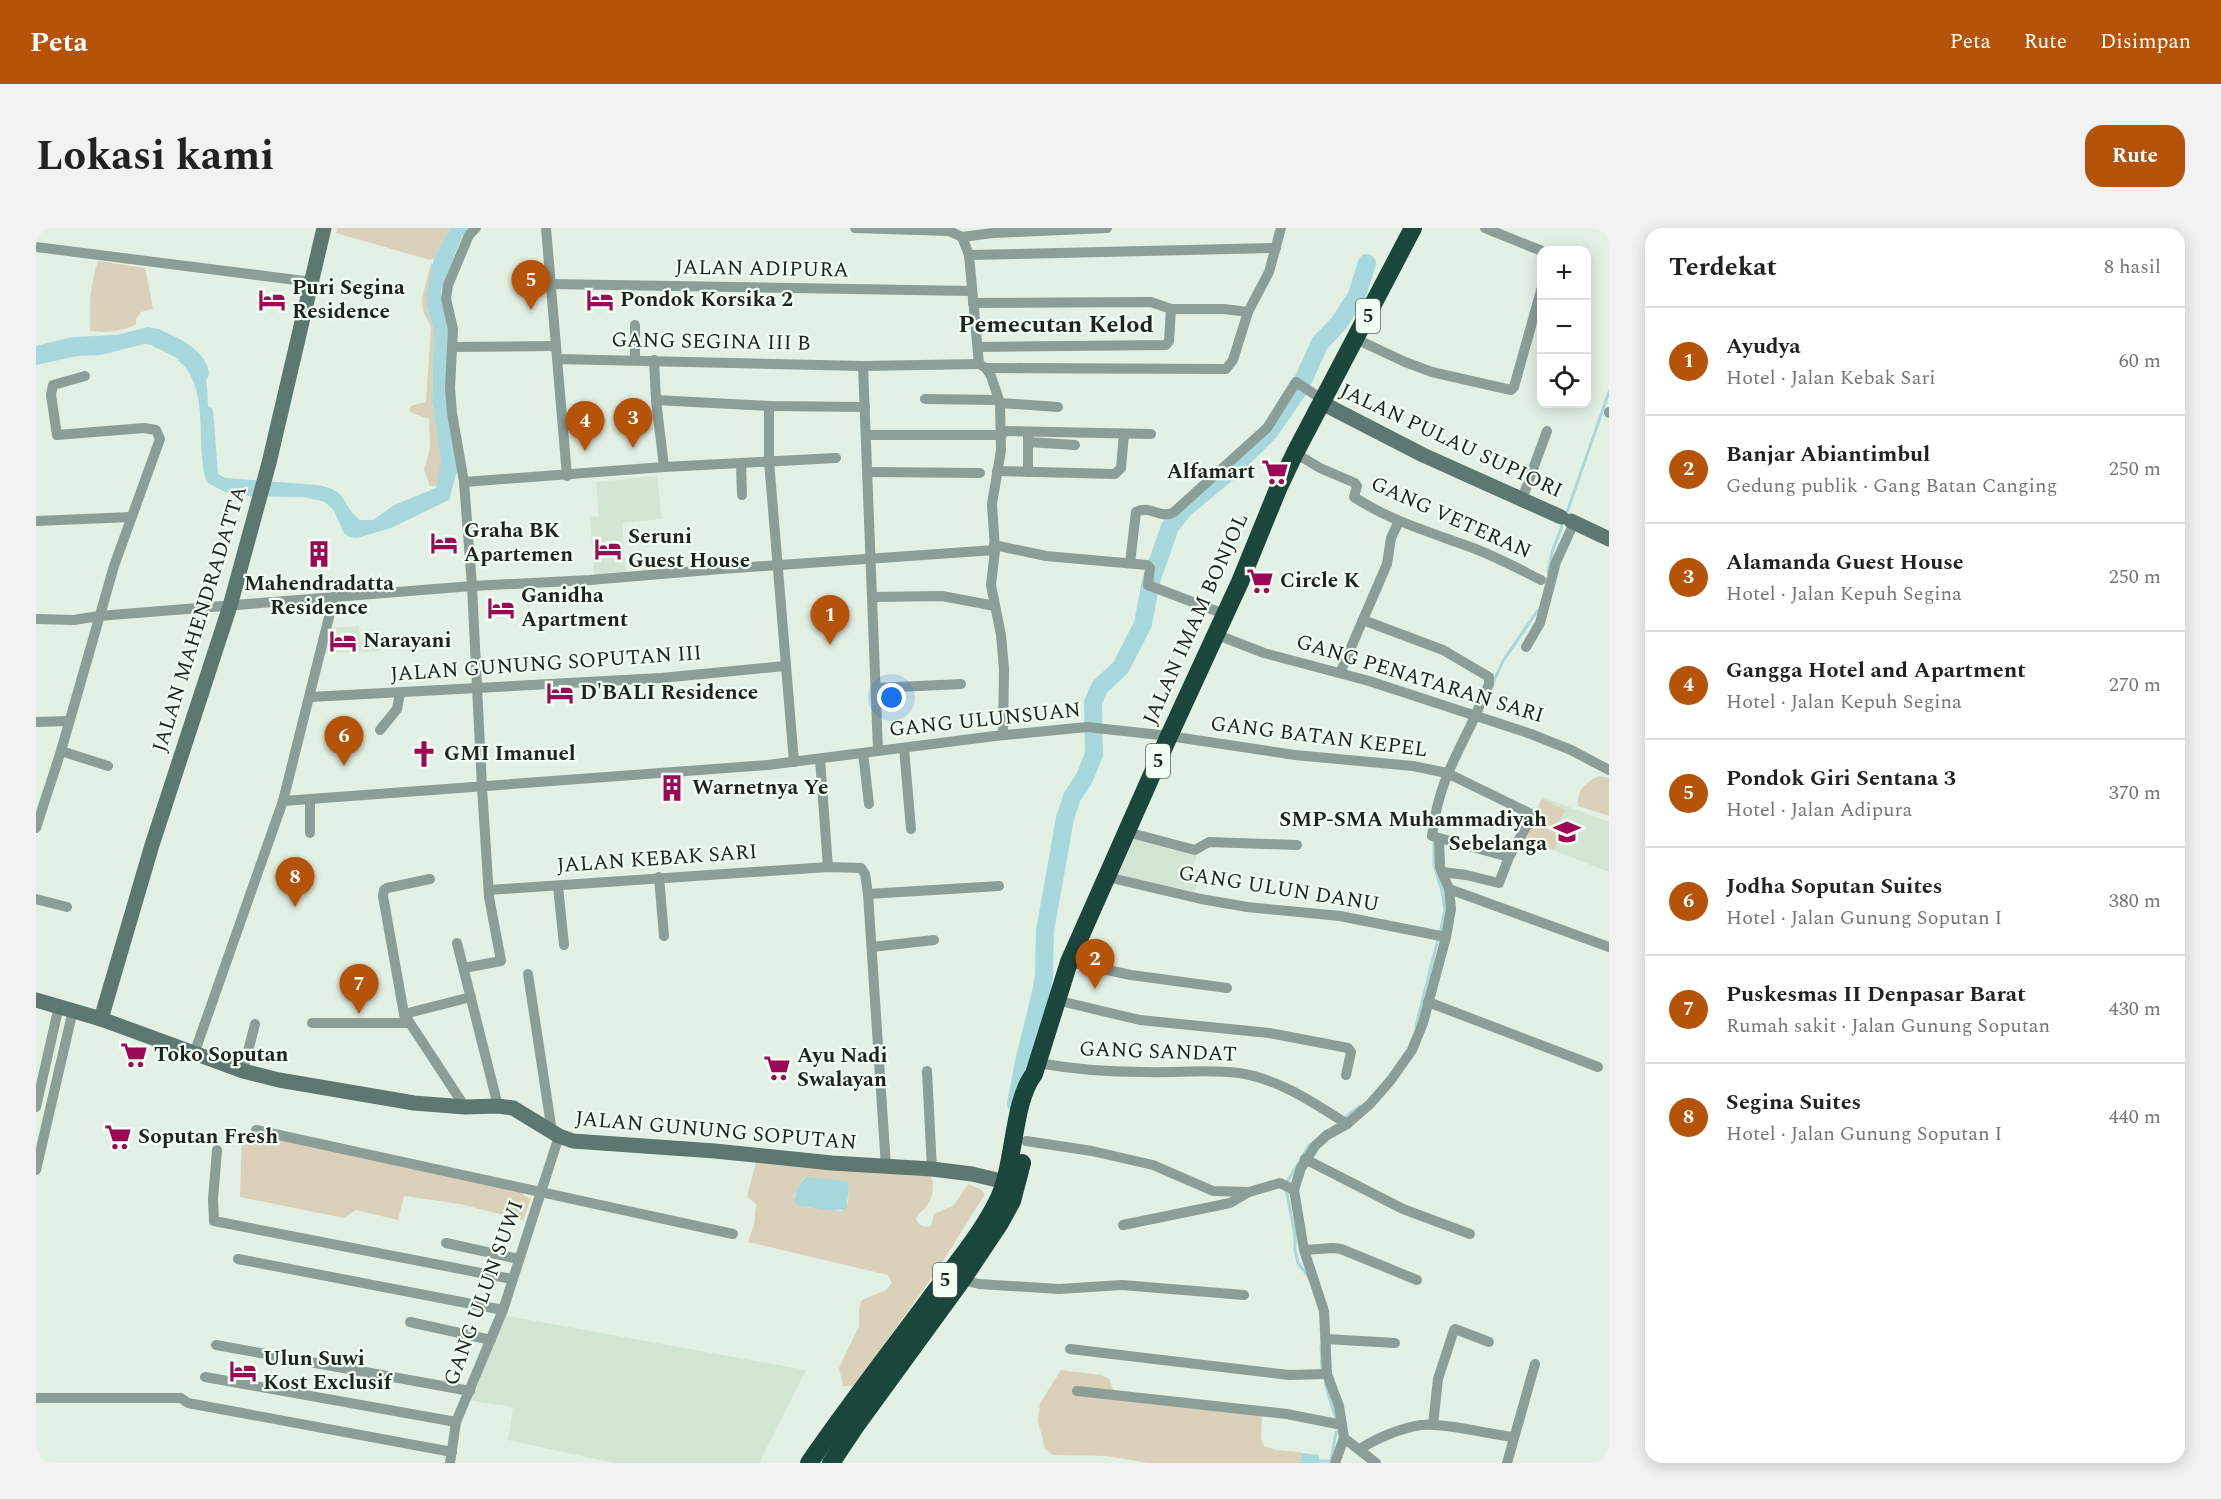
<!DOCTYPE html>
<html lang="id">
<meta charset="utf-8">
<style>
:root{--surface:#fff;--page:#f2f2f2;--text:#222;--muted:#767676;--line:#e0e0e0;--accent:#b45309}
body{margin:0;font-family:Spectral,serif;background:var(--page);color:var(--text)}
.controls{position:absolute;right:18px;top:18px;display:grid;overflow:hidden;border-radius:12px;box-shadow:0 3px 15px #0003}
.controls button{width:54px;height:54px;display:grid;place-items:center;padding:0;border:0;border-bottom:2px solid var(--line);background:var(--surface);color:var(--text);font:30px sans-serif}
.you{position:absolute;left:856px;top:470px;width:21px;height:21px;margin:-15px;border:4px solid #fff;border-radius:50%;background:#1a73e8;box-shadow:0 0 0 9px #1a73e833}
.badge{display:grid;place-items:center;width:39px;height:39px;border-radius:50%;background:var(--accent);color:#fff;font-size:20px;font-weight:700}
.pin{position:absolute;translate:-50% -50px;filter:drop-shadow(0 2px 3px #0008)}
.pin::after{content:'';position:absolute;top:32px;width:21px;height:18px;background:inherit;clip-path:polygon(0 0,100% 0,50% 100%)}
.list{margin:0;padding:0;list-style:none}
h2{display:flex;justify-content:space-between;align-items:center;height:78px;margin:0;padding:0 24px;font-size:26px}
h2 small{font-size:20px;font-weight:400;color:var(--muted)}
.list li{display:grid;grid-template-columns:39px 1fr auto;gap:18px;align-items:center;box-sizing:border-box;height:108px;padding:0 24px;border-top:2px solid var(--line)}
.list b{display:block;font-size:22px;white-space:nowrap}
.list p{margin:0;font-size:20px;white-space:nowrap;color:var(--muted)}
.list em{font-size:20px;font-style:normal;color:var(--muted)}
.icon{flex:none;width:33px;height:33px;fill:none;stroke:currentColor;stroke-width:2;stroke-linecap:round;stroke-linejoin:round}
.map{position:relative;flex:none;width:1573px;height:1235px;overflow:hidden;border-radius:18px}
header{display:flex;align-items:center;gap:36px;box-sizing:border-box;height:84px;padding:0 30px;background:var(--accent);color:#fff}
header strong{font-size:28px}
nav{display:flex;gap:33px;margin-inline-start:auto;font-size:21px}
.intro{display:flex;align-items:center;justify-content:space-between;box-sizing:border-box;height:144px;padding:0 36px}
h1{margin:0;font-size:42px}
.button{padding:15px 27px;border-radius:18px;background:var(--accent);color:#fff;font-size:21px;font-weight:700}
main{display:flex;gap:36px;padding:0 36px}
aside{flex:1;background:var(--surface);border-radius:18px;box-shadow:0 3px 15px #0003}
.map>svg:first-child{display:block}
.built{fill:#d3e6d4}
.green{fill:#dbd1bb;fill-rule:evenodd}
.water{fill:#a7d8de}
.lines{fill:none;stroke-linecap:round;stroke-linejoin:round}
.stream{stroke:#a7d8de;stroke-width:3}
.river{stroke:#a7d8de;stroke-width:18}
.street{stroke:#8b9e98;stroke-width:10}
.secondary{stroke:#5c7870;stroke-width:15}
.highway{stroke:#1b463c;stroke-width:18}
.labels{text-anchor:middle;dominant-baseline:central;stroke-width:4.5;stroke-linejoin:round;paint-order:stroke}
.shield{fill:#f1fef1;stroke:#5d655d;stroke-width:1.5}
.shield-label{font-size:20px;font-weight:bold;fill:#1e231e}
.street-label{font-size:21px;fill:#1e231e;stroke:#f1fef1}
.poi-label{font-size:21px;font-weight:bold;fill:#1e231e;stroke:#f1fef1;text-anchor:start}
.quarter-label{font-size:24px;font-weight:bold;fill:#1e231e;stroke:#f1fef1}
</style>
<header>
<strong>Peta</strong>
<nav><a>Peta</a><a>Rute</a><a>Disimpan</a></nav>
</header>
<div class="intro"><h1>Lokasi kami</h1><a class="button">Rute</a></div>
<main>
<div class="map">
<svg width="1573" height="1235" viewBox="0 0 1573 1235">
<rect width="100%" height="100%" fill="#e3f1e4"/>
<!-- built -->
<g class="built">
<polygon points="621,248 626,291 586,295 590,347 558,350 554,289 563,288 560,254"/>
<polygon points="323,398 324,413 345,412 345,423 288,426 293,400"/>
<polygon points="1506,569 1573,594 1573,644 1486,610"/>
<polygon points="1096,609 1161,625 1157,640 1164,642 1159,664 1079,647"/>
<polygon points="467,1087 770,1142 723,1235 578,1235 472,1212 477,1179 430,1172"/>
</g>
<!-- green -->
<g class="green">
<polygon points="301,0 414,0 398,30 394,32 300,5"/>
<path d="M62,33L109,40L117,81L105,84L100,91V96C84,104 72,105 54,103C53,79 54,55 62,33Z"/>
<polygon points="395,35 398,37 391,63 391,79 398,104 396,174 405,232 403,250 400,258 394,258 388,241 394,220 393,191 376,185 373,182 375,178 390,174 395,99 387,83 386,70"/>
<path d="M1563,548L1573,550V588L1542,578C1540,562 1550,554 1563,548Z"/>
<polygon points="1506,571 1529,582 1520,601 1526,604 1518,622 1488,609"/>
<polygon points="209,905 489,963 487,967 495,971 487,992 424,976 368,968 362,992 320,982 308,990 204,969 206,910"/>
<path d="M720,934L895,948C899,957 897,971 890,979C886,984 882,984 880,991C883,997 888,1000 895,998L898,986L918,977L932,956L944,961L949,966L902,1041L818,1158H807L803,1140L823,1098V1081L826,1072L850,1062L856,1055L852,1047L712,1014L718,997L720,976L711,969ZM768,949L813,961L812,974L806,983L769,979L758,969L761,961Z"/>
<polygon points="1025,1142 1065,1147 1073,1151 1081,1171 1226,1188 1225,1210 1228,1218 1240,1222 1265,1224 1264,1235 1112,1235 1071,1228 1017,1227 1009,1221 1002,1193 1004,1175"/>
</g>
<!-- water -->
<g class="water">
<path d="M414,0H435L426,8L405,62V73L413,100L421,243L413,272L355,300L321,310L313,309L308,305L298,283L289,274L268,269L204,268L189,264L172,255C167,247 167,236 166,227C163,194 169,155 142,132L157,121C171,139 171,156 172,178L177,181L182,246L189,250L282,257C315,264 303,275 324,292H337L358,277L400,260L405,232L396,174L398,104L391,79V63L398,30Z"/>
<polygon points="112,99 123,101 150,116 137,128 126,118 108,116 65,127 41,128 0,137 0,118 36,109 80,107"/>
<polygon points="769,949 811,953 813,961 810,982 788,982 761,977 758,973 761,960"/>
<polygon points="1265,1225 1283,1227 1283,1235 1264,1235"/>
</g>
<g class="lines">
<!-- stream -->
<g class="stream">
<polyline points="1530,287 1573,164"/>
<polyline points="1512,344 1516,324 1528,293"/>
<polyline points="1457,455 1467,433 1502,382"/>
<polyline points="1398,612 1398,637 1406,663 1409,682 1404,705"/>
<polyline points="1380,798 1402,711"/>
<polyline points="1308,890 1324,878"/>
<polyline points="1251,954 1274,916"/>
<polyline points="1250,961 1259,1007 1259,1022 1262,1035 1272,1048"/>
<polyline points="1285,1118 1286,1140"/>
<polyline points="1289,1155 1300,1191"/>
<polyline points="1283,1233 1295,1233 1300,1204"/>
</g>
<!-- river -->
<g class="river">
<path d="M122,111C138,118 159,126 164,145"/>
<polyline points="980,876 988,834 1004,769 1008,749 1009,703 1029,590 1036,569 1049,549 1058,526 1057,474 1064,459 1085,439 1107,396 1115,353 1134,299 1148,281 1195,242 1234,203 1263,161 1284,115 1303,95 1321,67 1331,35"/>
</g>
<!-- street -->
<g class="street">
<polyline points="510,0 531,248"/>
<polyline points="819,0 913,3 926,9 933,27 943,136 950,140 955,148 964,175 965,222 956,276 959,322 955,357 965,407 968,441 967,507"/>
<polyline points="1449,0 1506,23"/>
<polyline points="926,9 957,5 1071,0"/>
<polyline points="0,19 276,54"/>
<polyline points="933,27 1240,20"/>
<polyline points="514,56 936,63"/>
<polyline points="937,75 1115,74 1135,81 1188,81 1212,84"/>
<polyline points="1320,111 1369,134 1396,144 1475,162 1478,159 1506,59"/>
<polyline points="416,119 520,118"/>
<polyline points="942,119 1130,117 1133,113 1135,81"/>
<polyline points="521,131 827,138 943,136"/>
<polyline points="599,132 599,97"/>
<polyline points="618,132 620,172 628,239"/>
<polyline points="827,138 842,523"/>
<polyline points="950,140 1190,141 1197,132 1212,84 1233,44 1245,0"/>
<polyline points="889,171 963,172"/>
<polyline points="620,172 733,178 829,179"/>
<polyline points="964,175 1022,179"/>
<polyline points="733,178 733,233 758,534"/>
<polyline points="1573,184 1573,185"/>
<polyline points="966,203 1115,206"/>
<polyline points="830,207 966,207"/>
<polyline points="992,208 992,244"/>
<polyline points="992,214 1039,217"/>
<path d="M1259,225L1284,240L1319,255L1321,258L1318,269C1354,293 1397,305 1437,320C1461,329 1483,341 1505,352"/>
<polyline points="705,236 706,267"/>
<polyline points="961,243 1079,246 1085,240 1088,206"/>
<polyline points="832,244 944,245"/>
<polyline points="428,254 628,239 800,230"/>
<polyline points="1486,271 1511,203"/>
<polyline points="0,293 95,289"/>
<polyline points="958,317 1010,328 1111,337 1114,340 1112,357 1188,386"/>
<path d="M1094,335L1100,284C1113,276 1125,292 1138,284L1231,200L1260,154L1287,172"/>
<polyline points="837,369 906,368 959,378"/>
<polyline points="0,391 38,392 63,388 436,358 554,352 685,341 959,322"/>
<path d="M1327,392L1407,422L1453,449V456C1446,471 1440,488 1432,503C1413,541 1401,565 1396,608L1473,629"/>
<polyline points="1179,406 1228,425 1333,453 1495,506 1535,522 1573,542"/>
<polyline points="1490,419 1504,395 1520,334 1538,295"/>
<polyline points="1304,445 1351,336 1355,310 1363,293"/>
<polyline points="841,460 925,456"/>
<polyline points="274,469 625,450 749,438"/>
<polyline points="0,494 33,493"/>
<polyline points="344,502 361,481 364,465"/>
<polyline points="868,520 875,601"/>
<polyline points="25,523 72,538"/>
<polyline points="827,525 833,576"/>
<polyline points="784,531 792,639"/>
<polyline points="274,572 274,605"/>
<polyline points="247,573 732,537 959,508 1051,499 1133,508 1259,527 1377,538 1411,545 1495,586 1495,590 1473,629 1463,655 1430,647 1407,644"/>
<polyline points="0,600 25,523 78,338 124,211 120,202 108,200 21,207 15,167 17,157 49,148"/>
<polyline points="1091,604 1159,622 1173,614 1261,617"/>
<polyline points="1403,611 1404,639 1413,661"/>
<polyline points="623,649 628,708"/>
<polyline points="1071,649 1165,671 1211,679 1304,688 1410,709"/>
<polyline points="394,651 351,660 348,662 347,668 368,786 429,879"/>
<polyline points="522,658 528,717"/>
<polyline points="453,662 792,639 825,640 829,646 832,666 850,939"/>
<polyline points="832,666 963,658"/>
<polyline points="0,671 31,679"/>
<polyline points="421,715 462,878"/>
<polyline points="836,719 898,712"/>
<polyline points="1033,734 1095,747 1191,760"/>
<polyline points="428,740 465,733 453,669 446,559 436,358 428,254 416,185 414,160 417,101 410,71 412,57 433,7 440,0"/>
<polyline points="492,746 516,904"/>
<polyline points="1020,772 1104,792 1233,805 1312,820 1315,824 1310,847"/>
<polyline points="1392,774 1562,839"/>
<polyline points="368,786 435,769"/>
<polyline points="276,795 372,795"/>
<polyline points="158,826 247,573 298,369"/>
<path d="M1002,835C1036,841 1072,844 1107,844C1139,845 1172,841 1203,845C1243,851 1278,875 1311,896"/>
<polyline points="207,843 219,796"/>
<polyline points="891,843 896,941"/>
<polyline points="0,879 23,778"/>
<polyline points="220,902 697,1006"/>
<polyline points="990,913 1056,923 1117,937 1177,963 1213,964 1244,955 1258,962"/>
<polyline points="181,922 177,971 178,993 476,1051"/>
<polyline points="1269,931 1367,981 1434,1006"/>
<polyline points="0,942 37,782"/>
<polyline points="1087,997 1194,975 1213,964"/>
<polyline points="410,1015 483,1031"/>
<polyline points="1268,1022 1297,1020 1305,1021 1381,1052"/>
<polyline points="202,1031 467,1082"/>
<polyline points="926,1052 943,1056 1023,1061 1086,1057 1208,1067"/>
<polyline points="374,1094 455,1112"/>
<polyline points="1290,1111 1359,1115"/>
<polyline points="180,1117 434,1163"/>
<polyline points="1034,1121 1253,1147 1291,1146"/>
<polyline points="169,1149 420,1194"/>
<polyline points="1041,1163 1251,1186 1306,1197"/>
<polyline points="0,1170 145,1170 152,1175 416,1224"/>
<polyline points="1397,1197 1402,1151 1418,1102 1419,1101 1453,1114"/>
<polyline points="1308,1210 1340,1235"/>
<path d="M1324,1221C1341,1210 1365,1200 1385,1197C1411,1195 1451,1206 1478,1209"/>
<polyline points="414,1235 420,1194 467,1082 523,908"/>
<polyline points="1299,1235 1308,1210 1303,1178 1291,1146 1288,1083 1268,1022 1258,962 1265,940 1279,918 1291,907 1311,896 1334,876 1355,852 1376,822 1387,795 1410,709 1415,681 1413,661 1573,719"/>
<polyline points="1471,1235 1499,1136"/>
</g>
<!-- secondary -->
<g class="secondary">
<polyline points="1286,175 1387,227 1525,289"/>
<polyline points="1535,293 1573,311"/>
<polyline points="0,772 65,791 207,843 243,852 378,875 429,879 462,878 477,880 523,908 537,913 679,923 796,935 896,941 936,946 978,956"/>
<polyline points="65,791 116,617 194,378 233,235 288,0"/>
</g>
<!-- highway -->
<g class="highway">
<path d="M773,1235C811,1180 852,1127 892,1073C915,1042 942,1011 960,976C980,940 975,876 998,846L1033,734L1133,508L1204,354L1242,261L1259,225L1377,0"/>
<polyline points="795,1235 819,1199 926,1052 964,995 976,973 986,935"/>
</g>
</g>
<!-- icons -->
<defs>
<symbol id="hotel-bare" viewBox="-9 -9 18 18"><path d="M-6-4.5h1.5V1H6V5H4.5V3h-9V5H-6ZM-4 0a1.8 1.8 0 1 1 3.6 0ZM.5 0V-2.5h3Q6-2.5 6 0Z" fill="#9c0856" stroke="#f1fef1" stroke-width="2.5" paint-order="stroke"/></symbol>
<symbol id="supermarket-bare" viewBox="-9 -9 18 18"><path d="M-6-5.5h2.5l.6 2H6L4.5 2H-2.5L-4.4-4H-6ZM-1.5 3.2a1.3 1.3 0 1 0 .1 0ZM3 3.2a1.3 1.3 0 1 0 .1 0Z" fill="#9c0856" stroke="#f1fef1" stroke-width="2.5" paint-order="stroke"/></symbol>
<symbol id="building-bare" viewBox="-9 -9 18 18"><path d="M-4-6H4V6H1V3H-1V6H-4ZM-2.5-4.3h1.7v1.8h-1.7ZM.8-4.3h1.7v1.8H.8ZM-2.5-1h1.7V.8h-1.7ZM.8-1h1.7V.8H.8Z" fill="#9c0856" stroke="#f1fef1" stroke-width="2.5" paint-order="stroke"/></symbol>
<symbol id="church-bare" viewBox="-9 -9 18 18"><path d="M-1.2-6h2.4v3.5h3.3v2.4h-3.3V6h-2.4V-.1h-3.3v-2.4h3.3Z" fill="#9c0856" stroke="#f1fef1" stroke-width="2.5" paint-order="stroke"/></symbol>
<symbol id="school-bare" viewBox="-9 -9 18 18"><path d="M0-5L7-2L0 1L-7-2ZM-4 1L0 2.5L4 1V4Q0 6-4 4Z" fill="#9c0856" stroke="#f1fef1" stroke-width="2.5" paint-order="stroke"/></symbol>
</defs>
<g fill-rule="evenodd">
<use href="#hotel-bare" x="217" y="53" width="38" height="38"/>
<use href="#hotel-bare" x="545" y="53" width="38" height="38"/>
<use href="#supermarket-bare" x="1220" y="225" width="38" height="38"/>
<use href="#hotel-bare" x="389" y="296" width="38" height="38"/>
<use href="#hotel-bare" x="553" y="302" width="38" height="38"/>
<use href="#building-bare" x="264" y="307" width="38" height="38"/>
<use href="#supermarket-bare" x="1205" y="334" width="38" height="38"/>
<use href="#hotel-bare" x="446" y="361" width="38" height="38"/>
<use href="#hotel-bare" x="288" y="394" width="38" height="38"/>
<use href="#hotel-bare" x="505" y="446" width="38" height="38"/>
<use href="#church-bare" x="369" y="507" width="38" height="38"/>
<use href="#building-bare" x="617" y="541" width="38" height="38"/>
<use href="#school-bare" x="1512" y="585" width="38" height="38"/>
<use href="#supermarket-bare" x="79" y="808" width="38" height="38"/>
<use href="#supermarket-bare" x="722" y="821" width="38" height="38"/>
<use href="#supermarket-bare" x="63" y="890" width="38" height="38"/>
<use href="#hotel-bare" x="188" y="1124" width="38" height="38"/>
</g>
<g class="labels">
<!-- shield labels -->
<g class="shield">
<rect x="1320" y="71" width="24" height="34" rx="4.5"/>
<rect x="1110" y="516" width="24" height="34" rx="4.5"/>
<rect x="897" y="1035" width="24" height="34" rx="4.5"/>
</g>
<g class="shield-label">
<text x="1332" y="88">5</text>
<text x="1122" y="533">5</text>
<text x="909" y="1052">5</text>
</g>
<!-- street labels -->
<g class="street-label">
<text transform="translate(726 41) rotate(1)">JALAN ADIPURA</text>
<text transform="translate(675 114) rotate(1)">GANG SEGINA III B</text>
<text transform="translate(1415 213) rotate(25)">JALAN PULAU SUPIORI</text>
<text transform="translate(1415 290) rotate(24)">GANG VETERAN</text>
<text transform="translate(164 391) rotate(-73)">JALAN MAHENDRADATTA</text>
<text transform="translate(1160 391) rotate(-66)">JALAN IMAM BONJOL</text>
<text transform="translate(510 436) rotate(-4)">JALAN GUNUNG SOPUTAN III</text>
<text transform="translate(1384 451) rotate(17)">GANG PENATARAN SARI</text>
<text transform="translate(949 492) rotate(-6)">GANG ULUNSUAN</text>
<text transform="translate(1283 509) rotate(7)">GANG BATAN KEPEL</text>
<text transform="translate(621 631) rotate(-4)">JALAN KEBAK SARI</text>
<text transform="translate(1243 661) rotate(9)">GANG ULUN DANU</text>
<text transform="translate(1122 824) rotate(2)">GANG SANDAT</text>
<text transform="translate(680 903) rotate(5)">JALAN GUNUNG SOPUTAN</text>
<text transform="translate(448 1065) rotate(-70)">GANG ULUN SUWI</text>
</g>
<!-- poi labels -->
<g class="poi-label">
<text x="256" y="60">Puri Segina<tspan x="256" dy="24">Residence</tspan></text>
<text x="584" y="72">Pondok Korsika 2</text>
<text x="1219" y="244" text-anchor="end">Alfamart</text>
<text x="428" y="303">Graha BK<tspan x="428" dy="24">Apartemen</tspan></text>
<text x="592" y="309">Seruni<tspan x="592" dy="24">Guest House</tspan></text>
<text x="1244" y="353">Circle K</text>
<text x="283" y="356" text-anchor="middle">Mahendradatta<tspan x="283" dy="24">Residence</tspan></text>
<text x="485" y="368">Ganidha<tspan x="485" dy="24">Apartment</tspan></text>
<text x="327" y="413">Narayani</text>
<text x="544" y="465">D'BALI Residence</text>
<text x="408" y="526">GMI Imanuel</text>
<text x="656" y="560">Warnetnya Ye</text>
<text x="1511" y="592" text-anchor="end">SMP-SMA Muhammadiyah<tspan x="1511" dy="24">Sebelanga</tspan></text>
<text x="118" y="827">Toko Soputan</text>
<text x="761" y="828">Ayu Nadi<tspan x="761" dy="24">Swalayan</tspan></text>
<text x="102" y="909">Soputan Fresh</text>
<text x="227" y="1131">Ulun Suwi<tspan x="227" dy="24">Kost Exclusif</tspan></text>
</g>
<!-- quarter labels -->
<g class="quarter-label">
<text x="1020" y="97">Pemecutan Kelod</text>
</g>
</g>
</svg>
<div class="controls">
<button>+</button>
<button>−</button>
<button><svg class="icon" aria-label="locate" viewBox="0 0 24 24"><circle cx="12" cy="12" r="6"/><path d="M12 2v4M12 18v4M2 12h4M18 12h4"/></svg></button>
</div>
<div class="you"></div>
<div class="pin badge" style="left:794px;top:417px">1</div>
<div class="pin badge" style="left:1059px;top:761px">2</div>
<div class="pin badge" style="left:597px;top:220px">3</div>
<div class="pin badge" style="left:549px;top:223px">4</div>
<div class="pin badge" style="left:495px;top:82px">5</div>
<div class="pin badge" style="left:308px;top:538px">6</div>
<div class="pin badge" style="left:323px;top:786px">7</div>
<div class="pin badge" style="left:259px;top:679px">8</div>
</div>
<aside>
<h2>Terdekat<small>8 hasil</small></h2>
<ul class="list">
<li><span class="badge">1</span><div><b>Ayudya</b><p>Hotel · Jalan Kebak Sari</p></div><em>60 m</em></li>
<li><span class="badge">2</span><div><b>Banjar Abiantimbul</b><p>Gedung publik · Gang Batan Canging</p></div><em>250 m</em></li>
<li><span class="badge">3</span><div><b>Alamanda Guest House</b><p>Hotel · Jalan Kepuh Segina</p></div><em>250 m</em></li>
<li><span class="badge">4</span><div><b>Gangga Hotel and Apartment</b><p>Hotel · Jalan Kepuh Segina</p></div><em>270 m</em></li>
<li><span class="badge">5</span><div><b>Pondok Giri Sentana 3</b><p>Hotel · Jalan Adipura</p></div><em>370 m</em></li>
<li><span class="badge">6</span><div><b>Jodha Soputan Suites</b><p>Hotel · Jalan Gunung Soputan I</p></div><em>380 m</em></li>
<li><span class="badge">7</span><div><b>Puskesmas II Denpasar Barat</b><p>Rumah sakit · Jalan Gunung Soputan</p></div><em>430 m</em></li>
<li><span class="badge">8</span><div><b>Segina Suites</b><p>Hotel · Jalan Gunung Soputan I</p></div><em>440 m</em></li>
</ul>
</aside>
</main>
